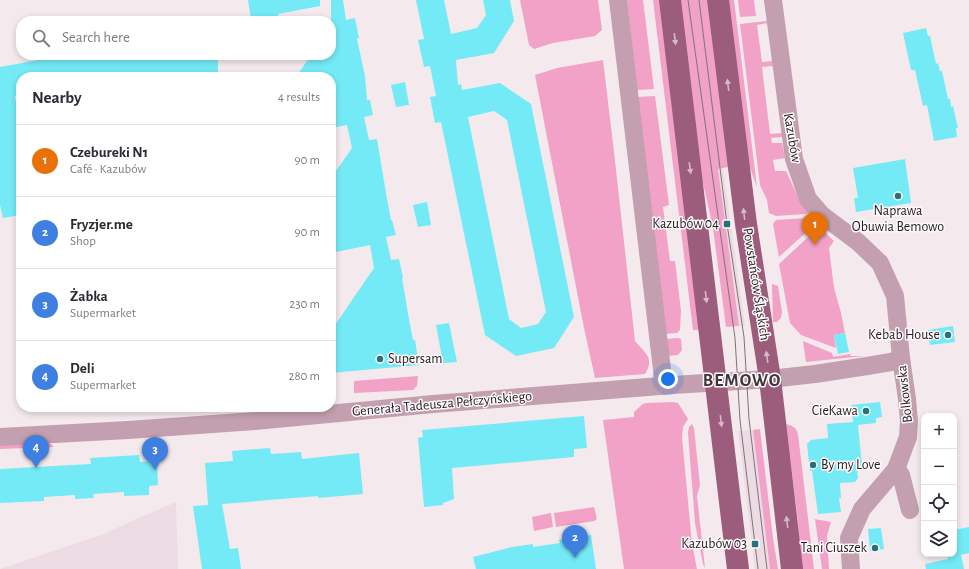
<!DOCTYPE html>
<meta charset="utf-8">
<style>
:root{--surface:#fff;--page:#f2f2f3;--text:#2b2b33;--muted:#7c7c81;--line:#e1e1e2;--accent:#0f766e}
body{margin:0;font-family:"Alegreya Sans",sans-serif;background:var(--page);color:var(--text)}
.controls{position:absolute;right:12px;bottom:12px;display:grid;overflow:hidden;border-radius:8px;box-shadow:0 2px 6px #0003}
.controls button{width:36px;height:36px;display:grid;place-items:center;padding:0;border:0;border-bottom:1px solid var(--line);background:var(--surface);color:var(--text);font:20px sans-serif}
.you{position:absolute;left:668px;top:379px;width:14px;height:14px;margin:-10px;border:3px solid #fff;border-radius:50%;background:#1a73e8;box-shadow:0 0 0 6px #1a73e833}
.badge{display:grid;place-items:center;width:26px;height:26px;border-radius:50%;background:var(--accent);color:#fff;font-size:13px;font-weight:700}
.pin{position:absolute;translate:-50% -33px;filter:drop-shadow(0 1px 2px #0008)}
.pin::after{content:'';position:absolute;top:21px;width:14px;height:12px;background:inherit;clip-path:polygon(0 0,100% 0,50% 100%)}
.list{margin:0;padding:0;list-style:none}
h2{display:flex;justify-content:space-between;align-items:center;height:52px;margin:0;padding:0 16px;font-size:17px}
h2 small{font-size:13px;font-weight:400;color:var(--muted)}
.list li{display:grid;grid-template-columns:26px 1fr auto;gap:12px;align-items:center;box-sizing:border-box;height:72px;padding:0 16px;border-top:1px solid var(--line)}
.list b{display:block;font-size:15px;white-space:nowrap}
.list p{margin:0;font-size:13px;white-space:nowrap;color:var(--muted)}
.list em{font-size:13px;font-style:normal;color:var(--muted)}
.icon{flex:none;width:22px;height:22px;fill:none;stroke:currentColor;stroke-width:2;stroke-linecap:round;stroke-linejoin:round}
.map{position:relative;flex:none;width:969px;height:569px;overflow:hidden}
.search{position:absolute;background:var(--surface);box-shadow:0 2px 6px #0003;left:16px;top:16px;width:320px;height:44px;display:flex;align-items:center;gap:10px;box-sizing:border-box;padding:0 14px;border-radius:16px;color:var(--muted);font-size:15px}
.panel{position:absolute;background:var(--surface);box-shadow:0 2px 6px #0003;left:16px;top:72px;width:320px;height:340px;border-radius:16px}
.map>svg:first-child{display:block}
.built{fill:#eddbe3}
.green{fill:#f2a1c7}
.building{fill:#73eaf6;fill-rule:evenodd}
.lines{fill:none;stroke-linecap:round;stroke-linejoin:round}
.minor{stroke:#c49faf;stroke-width:18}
.major{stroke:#9c5c7b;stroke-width:22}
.tram{stroke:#7c7578;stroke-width:1}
.oneway{fill:#d7bac8}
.poi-dot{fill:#277178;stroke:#fff8fb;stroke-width:1.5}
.labels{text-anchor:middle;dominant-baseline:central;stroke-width:3;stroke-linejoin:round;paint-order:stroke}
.street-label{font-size:14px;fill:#211d1f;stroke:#fff8fb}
.poi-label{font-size:14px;fill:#211d1f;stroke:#fff8fb;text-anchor:end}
.district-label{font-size:18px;font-weight:bold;letter-spacing:1px;fill:#3f373b;stroke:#fff8fb}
</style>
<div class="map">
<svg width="969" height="569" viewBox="0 0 969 569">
<rect width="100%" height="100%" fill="#f4eaee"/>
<!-- built -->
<g class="built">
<polygon points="723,168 745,326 739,326 718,169"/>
<polygon points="753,430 770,569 755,569 738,431"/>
<polygon points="176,502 178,569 0,569 104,534 136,519"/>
</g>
<!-- green -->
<g class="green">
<polygon points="520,0 598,0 602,30 595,36 553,43 534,49 529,45"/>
<polygon points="627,0 643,0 654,89 637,90"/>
<polygon points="653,0 660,0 700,330 693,330"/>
<polygon points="680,0 707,0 728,167 718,169 739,326 726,327 713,228 700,169"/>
<polygon points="728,0 734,0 757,187 749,165"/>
<polygon points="738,0 754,0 756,16 740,17"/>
<polygon points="767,21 768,23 757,25 762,62 772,61 773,66 762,67 770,134 782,133 782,137 771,138 772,143 782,143 785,158 773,160 775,171 786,171 798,197 809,213 806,214 776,216 769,213 767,200 760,185 740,24"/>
<path d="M603,60L614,152L635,341C645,353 655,358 645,374L595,378L584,328L535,75L557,68Z"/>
<polygon points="655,96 669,205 663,207 670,261 675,261 681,311 680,330 677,333 666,334 637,97"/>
<polygon points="807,218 813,226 779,257 773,224 776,220"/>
<polygon points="819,227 834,241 829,248 834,288 841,313 845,333 834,335 836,348 801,335 790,323 779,264"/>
<polygon points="772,284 778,286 782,312 781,318 777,322 773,322"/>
<polygon points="678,338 681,339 682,350 678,355 668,356 666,339"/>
<polygon points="803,341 832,353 833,357 850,354 851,356 864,356 806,362"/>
<polygon points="418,376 417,386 413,390 354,393 354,381"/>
<polygon points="673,402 678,403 688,419 683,427 682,437 692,544 697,569 624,569 603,420 634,417 634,412 643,404 646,403"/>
<polygon points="692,424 694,428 700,485 697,496 705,568 703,564 695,523 688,433 689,427"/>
<path d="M786,424C793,426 796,427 798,434L814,569H802L798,521Z"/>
<polygon points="760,429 773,538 778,569 770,569 753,430"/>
<polygon points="48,442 54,447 0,449 0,444"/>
<polygon points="594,507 597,519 594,521 556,527 554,513"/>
<polygon points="551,513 553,527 534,531 532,517"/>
<polygon points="815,519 831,522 827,536 829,569 822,569"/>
</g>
<!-- building -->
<g class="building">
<polygon points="248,0 320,0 320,6 278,14 280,19 268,21 267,17 251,20"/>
<polygon points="331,0 343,0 346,20 355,18 359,38 357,39 365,76 367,100 370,100 373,115 364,117 369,140 377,139 387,199 391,220 392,220 396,235 386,237 391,260 399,259 403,278 402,278 409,319 413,340 415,340 419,365 331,373 331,326 335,325 374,268 370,245 331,253 331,178 352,148 347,125 331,128 331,77 296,77 311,55 331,55"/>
<path d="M416,0H444L451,34L477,28L486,15L483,0H510L514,21L494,53L456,60L458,85L461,84L462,90L500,83L531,104L574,317L554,348L516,356L485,335L441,122L435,123L430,97L436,96L430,66L424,67L418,40L424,39ZM494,111L507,120L546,312L538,324L521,328L509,319L468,117Z"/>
<polygon points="926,28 928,36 930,36 936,64 938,63 940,71 942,71 948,99 950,99 951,107 953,106 958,128 956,128 957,137 934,141 927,105 923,106 915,70 911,70 903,33"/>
<polygon points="66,55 218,55 218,77 21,77 21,95 15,96 21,129 21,215 3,218 0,205 0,67"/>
<polygon points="405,82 409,105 396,107 391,85"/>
<polygon points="905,159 911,203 856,212 854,198 858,198 853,168"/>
<polygon points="427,202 431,225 418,227 413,205"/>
<polygon points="449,323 457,362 443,363 436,325"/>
<polygon points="953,326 955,342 930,345 928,330"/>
<polygon points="845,333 849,352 838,354 834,335"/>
<polygon points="880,402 882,417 876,418 876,423 858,425 862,466 857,467 858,478 855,482 840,483 841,498 839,498 841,512 818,514 812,471 810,471 807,444 811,440 828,438 827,424 853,422 851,405"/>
<polygon points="584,416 587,448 574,449 574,457 452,468 454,499 443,503 443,505 424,507 418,438 423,437 422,430"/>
<polygon points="270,448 271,454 301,452 302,459 359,453 363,494 318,498 318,496 222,504 230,549 238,548 241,569 202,569 193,506 208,505 205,463 233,461 232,451"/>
<polygon points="139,455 140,462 157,461 158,485 149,486 149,495 124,496 124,492 93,494 94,498 75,499 75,495 44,497 44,501 0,503 0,469 91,464 90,458"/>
<polygon points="969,527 969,553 961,555 964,569 926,569 925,564 948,559 947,554 954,554 954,530"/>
<polygon points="881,528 884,549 870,551 868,529"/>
<polygon points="591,535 596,569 476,569 473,557 512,547 533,544 533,547 560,543 559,540"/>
</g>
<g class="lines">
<!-- minor -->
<g class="minor">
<polyline points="618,0 664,386"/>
<polyline points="773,0 794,159 808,199 822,215 858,242 880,263 895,296 901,358 907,399 909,421 908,437 896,469 862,509 849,538 851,569"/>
<polyline points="0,437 128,430 255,421 433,404 673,385 770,379 815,374 867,366 891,362 901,358"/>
<polyline points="896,469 901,475 910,510"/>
</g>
<!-- major -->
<g class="major">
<polyline points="670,0 738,569"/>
<polyline points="718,0 746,224 770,379 792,569"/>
</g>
<!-- tram -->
<g class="tram">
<polyline points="688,0 735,338 740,420 758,569"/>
<polyline points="699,0 727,224 744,337 749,419 767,569"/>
</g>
</g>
<!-- one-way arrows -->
<defs><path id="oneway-solid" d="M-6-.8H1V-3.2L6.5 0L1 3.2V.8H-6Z"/></defs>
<g class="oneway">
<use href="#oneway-solid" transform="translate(675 39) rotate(83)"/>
<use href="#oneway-solid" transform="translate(728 85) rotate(-97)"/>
<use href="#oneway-solid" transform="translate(690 168) rotate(83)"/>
<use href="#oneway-solid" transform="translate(744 214) rotate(-97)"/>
<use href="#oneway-solid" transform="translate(706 297) rotate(84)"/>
<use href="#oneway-solid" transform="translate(767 357) rotate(-98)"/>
<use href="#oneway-solid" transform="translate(721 421) rotate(83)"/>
<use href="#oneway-solid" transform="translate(787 522) rotate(-97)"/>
</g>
<!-- markers -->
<g class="poi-dot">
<circle cx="898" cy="196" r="4"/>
<rect x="723" y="220" width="8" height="8" rx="2"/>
<circle cx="948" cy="335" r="4"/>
<circle cx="380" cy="359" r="4"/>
<circle cx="866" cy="411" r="4"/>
<circle cx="813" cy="465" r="4"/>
<rect x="751" y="540" width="8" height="8" rx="2"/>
<circle cx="875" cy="548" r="4"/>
</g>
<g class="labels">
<!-- street labels -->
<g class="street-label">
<text transform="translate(792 138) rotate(80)">Kazubów</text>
<text transform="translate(756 284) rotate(81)">Powstańców Śląskich</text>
<text transform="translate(905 394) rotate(-96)">Bolkowska</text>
<text transform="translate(442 404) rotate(-5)">Generała Tadeusza Pełczyńskiego</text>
</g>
<!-- poi labels -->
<g class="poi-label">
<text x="898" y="211" text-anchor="middle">Naprawa<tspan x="898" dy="16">Obuwia Bemowo</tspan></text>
<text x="719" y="224">Kazubów 04</text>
<text x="940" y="335">Kebab House</text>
<text x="388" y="359" text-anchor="start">Supersam</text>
<text x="858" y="411">CieKawa</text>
<text x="821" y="465" text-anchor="start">By my Love</text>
<text x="747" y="544">Kazubów 03</text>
<text x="867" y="548">Tani Ciuszek</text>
</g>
<!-- district labels -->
<g class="district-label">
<text x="742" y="381">BEMOWO</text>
</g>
</g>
</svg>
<div class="controls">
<button>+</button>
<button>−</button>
<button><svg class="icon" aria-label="locate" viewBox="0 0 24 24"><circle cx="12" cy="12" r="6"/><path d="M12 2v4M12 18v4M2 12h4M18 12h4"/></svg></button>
<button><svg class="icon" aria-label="layers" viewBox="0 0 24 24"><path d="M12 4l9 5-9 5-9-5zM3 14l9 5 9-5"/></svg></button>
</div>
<div class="you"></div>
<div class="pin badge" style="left:815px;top:245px;background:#e8710a">1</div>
<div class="pin badge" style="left:575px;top:558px;background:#3f7fe0">2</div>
<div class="pin badge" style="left:155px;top:470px;background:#3f7fe0">3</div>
<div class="pin badge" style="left:36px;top:468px;background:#3f7fe0">4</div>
<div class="search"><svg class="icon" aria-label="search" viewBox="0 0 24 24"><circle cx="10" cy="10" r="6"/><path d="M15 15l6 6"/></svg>Search here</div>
<section class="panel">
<h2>Nearby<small>4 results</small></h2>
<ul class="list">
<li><span class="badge" style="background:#e8710a">1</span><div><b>Czebureki N1</b><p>Café · Kazubów</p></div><em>90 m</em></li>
<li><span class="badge" style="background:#3f7fe0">2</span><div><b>Fryzjer.me</b><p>Shop</p></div><em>90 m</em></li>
<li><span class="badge" style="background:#3f7fe0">3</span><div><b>Żabka</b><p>Supermarket</p></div><em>230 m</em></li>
<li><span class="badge" style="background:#3f7fe0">4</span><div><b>Deli</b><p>Supermarket</p></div><em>280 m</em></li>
</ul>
</section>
</div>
